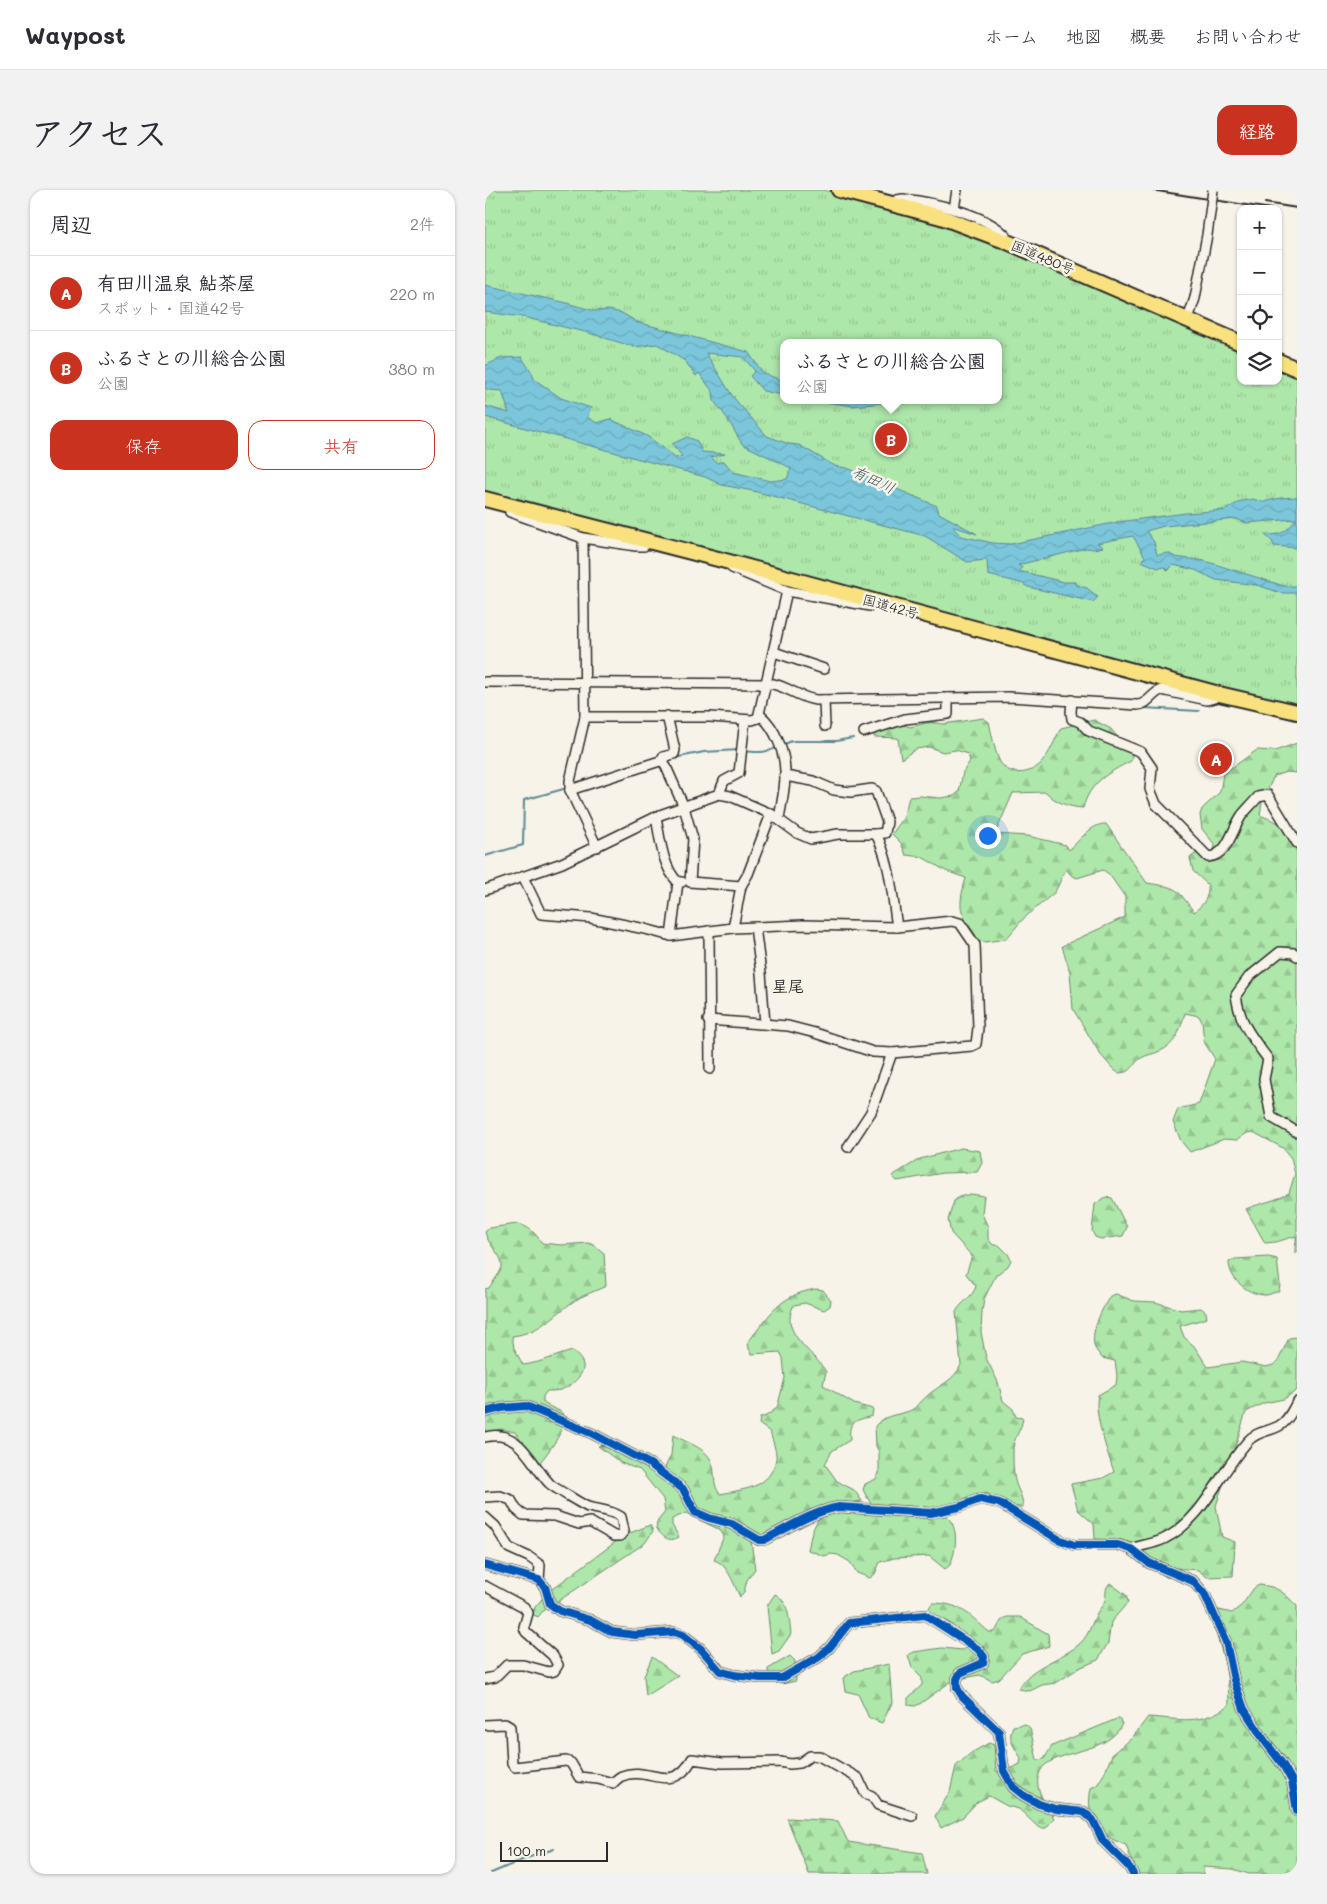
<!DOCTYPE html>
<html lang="ja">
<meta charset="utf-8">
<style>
:root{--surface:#fff;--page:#f2f2f3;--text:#2b2b33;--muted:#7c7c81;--line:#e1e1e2;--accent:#c8321e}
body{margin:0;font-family:Mali,"Klee One",sans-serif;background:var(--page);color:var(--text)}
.controls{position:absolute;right:15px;top:15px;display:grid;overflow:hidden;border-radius:10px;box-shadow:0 1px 4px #0004}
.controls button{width:45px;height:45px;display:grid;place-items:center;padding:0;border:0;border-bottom:1px solid var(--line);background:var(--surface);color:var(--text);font:25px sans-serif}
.scale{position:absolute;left:15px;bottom:12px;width:108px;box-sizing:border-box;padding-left:5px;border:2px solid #2b2b2b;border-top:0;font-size:14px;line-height:18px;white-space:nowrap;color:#2b2b2b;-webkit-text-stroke:4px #f7f3e8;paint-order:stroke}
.you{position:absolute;left:502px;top:645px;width:18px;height:18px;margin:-12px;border:4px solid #fff;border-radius:50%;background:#1a73e8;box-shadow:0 0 0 8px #1a73e833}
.badge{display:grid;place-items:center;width:32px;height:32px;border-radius:50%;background:var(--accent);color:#fff;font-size:16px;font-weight:700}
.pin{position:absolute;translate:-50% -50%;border:2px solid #fff;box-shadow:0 1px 5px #0006}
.popup{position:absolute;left:295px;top:149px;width:222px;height:65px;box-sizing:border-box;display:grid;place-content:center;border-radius:10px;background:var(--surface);filter:drop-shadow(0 1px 4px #0005);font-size:16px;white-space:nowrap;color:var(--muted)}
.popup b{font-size:19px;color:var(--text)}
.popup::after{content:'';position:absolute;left:50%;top:100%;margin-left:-10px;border:10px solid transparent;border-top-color:var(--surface)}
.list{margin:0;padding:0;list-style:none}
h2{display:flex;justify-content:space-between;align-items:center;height:65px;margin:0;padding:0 20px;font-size:21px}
h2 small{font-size:16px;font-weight:400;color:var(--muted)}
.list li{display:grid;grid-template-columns:32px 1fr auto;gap:15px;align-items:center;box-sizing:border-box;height:75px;padding:0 20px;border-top:1px solid var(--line)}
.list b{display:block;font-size:19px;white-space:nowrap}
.list p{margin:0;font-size:16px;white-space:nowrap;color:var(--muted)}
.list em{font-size:16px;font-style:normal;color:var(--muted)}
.actions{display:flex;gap:10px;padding:15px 20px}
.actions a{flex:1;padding:11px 0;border:1px solid var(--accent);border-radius:15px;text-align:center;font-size:18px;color:var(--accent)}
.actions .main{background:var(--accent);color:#fff}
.icon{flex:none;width:28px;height:28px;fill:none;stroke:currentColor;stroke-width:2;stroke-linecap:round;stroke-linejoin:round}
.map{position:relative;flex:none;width:812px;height:1684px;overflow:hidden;border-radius:15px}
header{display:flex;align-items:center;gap:30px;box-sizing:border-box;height:70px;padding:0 25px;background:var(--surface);border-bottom:1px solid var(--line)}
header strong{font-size:24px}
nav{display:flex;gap:28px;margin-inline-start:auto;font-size:18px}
.intro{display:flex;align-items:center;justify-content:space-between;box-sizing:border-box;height:120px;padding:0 30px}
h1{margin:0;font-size:35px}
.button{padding:12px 22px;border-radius:15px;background:var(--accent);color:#fff;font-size:18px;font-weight:700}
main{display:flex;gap:30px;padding:0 30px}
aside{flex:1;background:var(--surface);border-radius:15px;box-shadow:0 1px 4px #0004}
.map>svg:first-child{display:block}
.forest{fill:url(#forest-firs);stroke:#6c896a}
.park{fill:url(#park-tufts);stroke:#6c896a;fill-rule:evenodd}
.water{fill:url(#water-waves);stroke:#5b8895}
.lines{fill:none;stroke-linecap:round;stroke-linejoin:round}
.stream{stroke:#5b8895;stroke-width:2}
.minor-casing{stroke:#2b2b2b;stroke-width:12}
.highway-casing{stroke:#2b2b2b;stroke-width:18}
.minor{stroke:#f7f3e8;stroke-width:9}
.highway{stroke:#fae180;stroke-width:14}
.rail{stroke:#2b2b2b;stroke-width:2}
.minor-bridge-casing{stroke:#2b2b2b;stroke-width:12;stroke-linecap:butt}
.minor-bridge{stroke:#f7f3e8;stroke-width:9}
.cycleway-casing{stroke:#f7f3e8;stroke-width:11}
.cycleway{stroke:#0057b8;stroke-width:8}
.labels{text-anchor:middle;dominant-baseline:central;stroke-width:5;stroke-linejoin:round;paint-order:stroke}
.street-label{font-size:14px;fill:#2b2b2b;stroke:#f7f3e8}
.water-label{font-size:15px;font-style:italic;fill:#435a60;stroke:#f7f3e8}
.quarter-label{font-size:16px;font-weight:bold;fill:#2b2b2b;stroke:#f7f3e8}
</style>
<header>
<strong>Waypost</strong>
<nav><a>ホーム</a><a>地図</a><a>概要</a><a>お問い合わせ</a></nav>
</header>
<div class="intro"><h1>アクセス</h1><a class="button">経路</a></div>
<main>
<aside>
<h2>周辺<small>2件</small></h2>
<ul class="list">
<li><span class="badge">A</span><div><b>有田川温泉 鮎茶屋</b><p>スポット · 国道42号</p></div><em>220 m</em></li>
<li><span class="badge">B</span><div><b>ふるさとの川総合公園</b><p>公園</p></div><em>380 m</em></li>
</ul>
<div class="actions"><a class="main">保存</a><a>共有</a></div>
</aside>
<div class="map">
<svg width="812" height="1684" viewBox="0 0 812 1684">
<defs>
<pattern id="forest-firs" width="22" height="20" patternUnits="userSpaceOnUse" patternTransform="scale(1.25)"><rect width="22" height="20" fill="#aee7aa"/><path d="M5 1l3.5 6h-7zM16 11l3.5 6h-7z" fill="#96c692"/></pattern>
<pattern id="park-tufts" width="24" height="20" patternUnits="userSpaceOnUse" patternTransform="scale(1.25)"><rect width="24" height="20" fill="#aee7aa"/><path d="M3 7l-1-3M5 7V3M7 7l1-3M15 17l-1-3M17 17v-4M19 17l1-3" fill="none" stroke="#96c692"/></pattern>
<pattern id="water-waves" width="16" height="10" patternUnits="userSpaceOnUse" patternTransform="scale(1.25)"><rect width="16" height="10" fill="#7bc6db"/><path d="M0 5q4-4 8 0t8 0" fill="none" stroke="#6aaabc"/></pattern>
</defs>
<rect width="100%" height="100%" fill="#f7f3e8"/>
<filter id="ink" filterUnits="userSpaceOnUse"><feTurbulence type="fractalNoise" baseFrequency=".02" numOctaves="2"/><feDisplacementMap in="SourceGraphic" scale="10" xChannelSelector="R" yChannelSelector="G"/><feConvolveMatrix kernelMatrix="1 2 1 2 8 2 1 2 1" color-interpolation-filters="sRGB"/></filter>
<g filter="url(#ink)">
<!-- forest -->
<g class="forest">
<path d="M498,528L504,532C507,544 509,559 514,570C522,587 545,586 557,572C565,563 570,549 576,538L609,530L626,539L647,565L646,571C623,583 605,592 598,618C584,617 571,613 561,602L528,603L510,644L543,646L581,655L584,660C594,651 607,633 621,634L662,693C693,698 690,696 709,722C718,715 724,708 723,695L708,681L705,668L710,664L729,661L730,655L717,639L715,625L717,619L735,602L738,584L772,560L790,561L812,553V583L801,582L789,586L777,612L775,625L801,636L812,663V1062L810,1064C809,1057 812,1053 811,1046L791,1052L780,1053L761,1019C775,1013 791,1011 804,1003L810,984L806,968L798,958L768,942L762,943L752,950L739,949L705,962L696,951L688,932L693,919L714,914L730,869L719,852L717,832L714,826L700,823C695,839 692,854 675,861C669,864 661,865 656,868C646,875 650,882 634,883L629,880L615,864L588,819L585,782L577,756L640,727V707L624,684L618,680L592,688L586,685L581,679L570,702L538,729L521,749L500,752L494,751C476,722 471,722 481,688L461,681L437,667L421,665L416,653L407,644L419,627L424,607L436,606L455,608L469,606L474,602L478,582L485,571L483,564L471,560L458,562L444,557L431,559L416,569L413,548L389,547L390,539L419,535L425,537L445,532L458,534Z"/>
<polygon points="476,958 495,961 497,973 492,982 458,983 412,991 407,986 435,969"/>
<path d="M486,1004L499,1006L497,1024L503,1037V1049L508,1055H514L523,1064L526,1070L523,1076L511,1085L499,1109L497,1122L496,1142L501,1168L513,1192L518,1211L528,1219L531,1227L538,1228C537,1240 527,1249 528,1262C528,1272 528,1284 531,1294C534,1302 538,1308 538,1317C521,1319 512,1304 498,1303C486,1302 477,1312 466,1315C440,1321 414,1318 388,1317L378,1300L380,1294L391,1289L394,1283V1262L391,1256L390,1236C400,1225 408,1226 421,1222C430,1220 435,1212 442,1206C454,1195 469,1191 476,1175L471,1122C476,1112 488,1107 491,1096L481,1084L487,1066L466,1043L463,1030L469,1011L474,1007Z"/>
<polygon points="621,1007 627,1008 642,1037 638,1046 616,1049 610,1047 607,1041 610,1014"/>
<path d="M32,1034C44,1036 50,1043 57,1053L76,1055L103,1053L109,1055L119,1063L121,1096C111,1101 98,1105 89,1111C68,1126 54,1143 27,1146L29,1158L38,1175C56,1173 71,1165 88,1161C92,1166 97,1169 98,1175C100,1185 84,1198 75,1200C71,1201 66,1201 62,1201L58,1206V1212C64,1218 73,1218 79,1225C80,1243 64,1260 54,1274L30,1242L16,1239L0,1244V1099L4,1098C8,1091 15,1084 17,1077C19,1066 3,1056 0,1042L4,1038Z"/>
<path d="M784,1067L792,1069L795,1095L794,1101C790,1102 786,1104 782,1105C765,1106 744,1090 744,1072L750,1069Z"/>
<path d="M331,1099L338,1100L346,1110L345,1116L339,1120L320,1113L309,1115C293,1143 329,1161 341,1182L338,1195L369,1214L388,1219L387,1226C370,1231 363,1230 365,1250L347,1261L340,1274L352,1291L369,1300L377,1311L341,1316L294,1336L266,1351L270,1379L262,1390L259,1402L255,1407C249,1395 243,1374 229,1370L239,1346L235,1340L201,1323L187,1329V1335L194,1347C183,1353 179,1347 171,1339L172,1332L180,1322L178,1309L155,1280L136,1273L113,1256C130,1252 162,1275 177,1284L186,1265L188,1245C200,1252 223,1258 227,1273C231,1284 227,1295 235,1304C259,1299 285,1299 291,1269C292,1262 287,1249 285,1242L274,1234L275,1228L281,1226L292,1218L300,1188L298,1168L295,1162L267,1164L264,1159L263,1152C285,1125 294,1105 331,1099Z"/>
<path d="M631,1104L649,1111L670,1112L696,1120L716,1118L721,1122L722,1128L695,1136L699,1147L709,1156L723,1177L757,1172L781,1177L788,1175L793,1171L804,1148L812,1147V1200L799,1209L779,1213L761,1222L731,1316L737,1347L750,1352L748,1386L722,1387L713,1380L687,1378L683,1388L665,1377L659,1364L650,1355L637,1350L610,1349L609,1334L593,1320L586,1294L618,1288L629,1282C623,1263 608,1224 613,1205L631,1195L632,1186L630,1171L617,1168C615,1165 612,1162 610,1158C604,1143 617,1119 625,1106Z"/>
<path d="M353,1321L461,1326C475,1337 471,1361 465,1375L460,1379L444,1366L409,1368L395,1372L390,1384L385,1388L372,1383L365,1372L353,1365L346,1364L339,1366L323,1360L327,1341L334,1328Z"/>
<polygon points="165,1335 168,1341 160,1353 57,1422 53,1427 47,1424 50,1417 63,1402 140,1345"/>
<path d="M625,1393L641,1405L643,1412L626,1432L623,1453L613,1470L594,1478L571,1493L557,1495L545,1501L534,1499C543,1477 575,1470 592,1456C603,1448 606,1435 612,1423C614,1419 619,1415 620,1410C622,1403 619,1399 625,1393Z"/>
<path d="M774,1395C793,1396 799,1403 812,1416V1684H764L748,1679L718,1677V1684H654L648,1675L641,1655C612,1645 600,1628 606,1598L612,1595L619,1584L627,1565L647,1548L663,1527C696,1529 716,1536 744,1515C744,1476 735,1453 721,1417L747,1423L757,1415L769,1398Z"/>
<path d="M290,1404C304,1411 304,1429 306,1444L294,1461L287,1464L282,1416Z"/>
<path d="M447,1413C476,1413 483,1424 504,1442H510L516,1431L522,1427H535L563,1444L564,1456L537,1464L514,1489L507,1491L495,1485L468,1490L436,1513L430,1516L423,1515V1508L437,1495V1488L427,1478L423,1465L429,1462L457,1458L477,1460L483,1457L485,1452L465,1433L446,1424L444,1418Z"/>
<polygon points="305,1466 310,1471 311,1491 297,1494 284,1492 283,1479"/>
<polygon points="167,1467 193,1486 161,1506 159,1486"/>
<polygon points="404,1474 407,1513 397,1533 384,1528 373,1504 360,1501 358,1488 369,1481"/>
<path d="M634,1528L637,1534C624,1562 581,1559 560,1575C553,1581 551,1593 554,1600C557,1610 564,1619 569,1628L561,1638H554L534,1619L522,1616L504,1606L492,1612L478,1627L456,1638L450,1626L465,1602L471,1576L486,1563L504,1553L509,1555L511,1581L517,1583L535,1574L536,1568C529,1556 522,1550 528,1536L540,1534L545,1538L552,1570L559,1569L567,1556Z"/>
<polygon points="302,1628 353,1631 363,1652 437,1663 442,1684 324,1684"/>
</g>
<!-- park -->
<path class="park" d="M0,0H339L466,34L756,158V191H793V175L812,182V517L0,307ZM298,153H514V210H298Z"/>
<!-- water -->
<g class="water">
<path d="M0,95L78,112L110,121L124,120L137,123L152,132L263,162L278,183L298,191V205L278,201L265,186L270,181L258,167L221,163L248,207L282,246L304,254L314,255L350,276L362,278L452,316L454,323L492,344L467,336L476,346L508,353L526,354L633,332L701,323L740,320L756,311L768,309L778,312L795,308L812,307V358L789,356L787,351L779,344C794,347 803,341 811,329L761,333L752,329L679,336L661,341L669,352L672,365L683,363L690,367L720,371L799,396H812V403H796L772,395L731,390L710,380L688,375L683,381L679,377L673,378L656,371L660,367L648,346L612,353L618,357L609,359L601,358L533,375L537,377L534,381L579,392H590L594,396L602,398L613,407L608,412L543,397L536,393L503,385L502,370L482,372L440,346L268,301L237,295L220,287L0,227V216L24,223L17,201L4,200L0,198V176L16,168L37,167C41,176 47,179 49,189L76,208L106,218L102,227L112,233L125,229L162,246L192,268L197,266L187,254L202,247L212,251L217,262L240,264L226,267L232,273L239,271L248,282L286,291L302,289L306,278L257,254L242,228L229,211L228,202L214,183L211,186L200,171L172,154L149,157L104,143L37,127L0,122Z"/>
<polygon points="326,210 423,210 369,216"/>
</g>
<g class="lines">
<!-- stream -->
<g class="stream">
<polyline points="0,497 21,496"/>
<polyline points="659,518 714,521"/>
<polyline points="297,555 307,551 351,551 368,548"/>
<path d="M259,561C272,562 281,564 293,557"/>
<polyline points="189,568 219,562 254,560"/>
<polyline points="0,666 38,655 39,610 82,598"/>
<polyline points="4,1684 42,1668 69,1659"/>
</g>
<defs>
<g id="minor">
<path d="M408,13L412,10L418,9C447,12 500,24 520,45V51"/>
<polyline points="469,19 472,0"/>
<polyline points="703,129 710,108"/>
<polyline points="25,320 25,322 98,348 151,356 159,356 163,352"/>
<polyline points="98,348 100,527 85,591 85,600 112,657"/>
<polyline points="247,378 302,401 385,416"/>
<polyline points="289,462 339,479"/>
<path d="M0,492L288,494C303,497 315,508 331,510L524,507L652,515C663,515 666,504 676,500L722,510L730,508L734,504"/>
<polyline points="339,510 340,536"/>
<path d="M587,510L586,522L587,529L595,532L604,541L656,562L667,578L665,599L671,614L723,667C743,666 747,639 757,625C762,619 768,613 773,607L783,605L812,653"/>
<path d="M275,525C291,538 301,565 300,586C300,600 296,615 294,629"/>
<polyline points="100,527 225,527 267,530 273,528 302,401"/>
<polyline points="379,542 420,529 463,524 463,508"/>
<polyline points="178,570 199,617 208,649 205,692 256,696 248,738"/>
<polyline points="85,600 178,570 178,567 189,564 190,560 182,526"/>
<polyline points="234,604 245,606 286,624 312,643 326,649 353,644 391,644 400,643 402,632 391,601 387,599 366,602 349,600 328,591 300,586"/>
<path d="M171,627C175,647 177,677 193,692"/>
<path d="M391,644C406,673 407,706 412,737"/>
<polyline points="38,687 56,724 106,728 160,739 186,746 248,738 318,735 412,737 467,731 475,733 490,755 493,838 491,854 487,856 407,863 388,862 330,843 303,836 223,830"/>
<polyline points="256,696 263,684 286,624"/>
<polyline points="0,700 77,673 175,625 234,604 239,591 254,583 260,530"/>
<polyline points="270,737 276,783 280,834"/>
<polyline points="224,741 225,879"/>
<polyline points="186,746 193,692 197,692"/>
<path d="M812,766L809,763L795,762L764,787L751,805C755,834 766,846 783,869L779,889L786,927L812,942"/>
<polyline points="363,957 386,922 407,863"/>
<path d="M0,1222L17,1218L41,1216L106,1243L165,1274L198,1299L210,1322L224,1328L247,1334L274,1350H279C303,1338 326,1322 354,1317L446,1323L474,1317L495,1309L514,1313L573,1349L589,1355H633L646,1359L664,1373L708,1391L720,1405L741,1452L749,1490L759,1519L779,1550L798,1575L807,1591L812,1621"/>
<path d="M0,1247C35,1238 46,1274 64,1293C66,1296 100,1316 103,1317C114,1320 126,1320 136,1327L139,1341L135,1346H129L105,1332L94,1334L70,1326L38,1325L31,1319L26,1310L15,1306L0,1307"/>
<polyline points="0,1327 10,1336 24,1358 44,1367 55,1375 54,1390"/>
<path d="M646,1359C656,1355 669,1354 679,1349C719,1329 734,1283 763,1251C772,1241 783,1242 794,1236C803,1231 807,1221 812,1212"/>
<polyline points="0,1375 54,1390 60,1397 65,1414 75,1421 105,1430 127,1442 150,1445 190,1442 198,1445 216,1459 235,1481 249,1485 275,1488 297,1488 334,1467 345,1457 364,1433 440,1425 493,1459 499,1467 498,1473 475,1483 472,1489 472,1498 477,1506 514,1542 519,1581 528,1597 538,1605 554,1614 571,1619 599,1622 608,1630 618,1651 644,1677 648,1684"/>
<polyline points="0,1396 39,1417 43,1423 39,1437 41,1442 68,1466 73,1475 69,1481 64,1482 38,1475 22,1475 10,1487 0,1489"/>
<path d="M0,1535L20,1534L25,1537L27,1574L30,1577L81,1571L86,1573L94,1587L113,1589L128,1593C131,1590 134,1587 137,1586C163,1575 188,1606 207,1569L237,1573L295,1572L305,1574L315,1573L325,1566H334L373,1588L380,1603L387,1606L393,1615L427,1626"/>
</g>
<g id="highway">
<polyline points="354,0 456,27 520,51 756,153"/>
<polyline points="793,171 812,179"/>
<polyline points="0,309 233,369 734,504 812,522"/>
</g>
</defs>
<!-- minor casing -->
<use href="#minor" class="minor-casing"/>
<!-- highway casing -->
<use href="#highway" class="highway-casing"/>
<!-- minor -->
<use href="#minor" class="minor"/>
<!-- highway -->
<use href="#highway" class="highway"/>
<!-- rail -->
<g class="rail">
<polyline points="666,0 786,19"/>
<polyline points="780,13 812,18"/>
</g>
<defs>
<polyline id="minor-bridge" points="710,108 722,45 728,0"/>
</defs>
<!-- minor-bridge casing -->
<use href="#minor-bridge" class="minor-bridge-casing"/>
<!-- minor-bridge -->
<use href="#minor-bridge" class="minor-bridge"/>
<defs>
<g id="cycleway">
<path d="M0,1222L17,1218L41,1216L106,1243L165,1274L198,1299L210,1322L224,1328L247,1334L274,1350H279C303,1338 326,1322 354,1317L446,1323L474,1317L495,1309L514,1313L573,1349L589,1355H633L646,1359L664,1373L708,1391L720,1405L741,1452L749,1490L759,1519L779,1550L798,1575L807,1591L812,1621"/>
<polyline points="0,1375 54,1390 60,1397 65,1414 75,1421 105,1430 127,1442 150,1445 190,1442 198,1445 216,1459 235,1481 249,1485 275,1488 297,1488 334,1467 345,1457 364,1433 440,1425 493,1459 499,1467 498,1473 475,1483 472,1489 472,1498 477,1506 514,1542 519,1581 528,1597 538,1605 554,1614 571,1619 599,1622 608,1630 618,1651 644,1677 648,1684"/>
</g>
</defs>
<!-- cycleway casing -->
<use href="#cycleway" class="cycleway-casing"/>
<!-- cycleway -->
<use href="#cycleway" class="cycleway"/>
</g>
</g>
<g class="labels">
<!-- street labels -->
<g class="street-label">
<text transform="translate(558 67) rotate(23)">国道480号</text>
<text transform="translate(406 416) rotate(15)">国道42号</text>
</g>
<!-- water labels -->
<g class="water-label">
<text transform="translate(389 289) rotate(25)">有田川</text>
</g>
<!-- quarter labels -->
<g class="quarter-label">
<text x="303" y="795">星尾</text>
</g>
</g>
</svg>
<div class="controls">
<button>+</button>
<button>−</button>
<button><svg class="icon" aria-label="locate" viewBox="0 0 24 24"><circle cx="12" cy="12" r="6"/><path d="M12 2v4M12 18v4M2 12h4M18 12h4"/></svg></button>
<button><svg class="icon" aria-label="layers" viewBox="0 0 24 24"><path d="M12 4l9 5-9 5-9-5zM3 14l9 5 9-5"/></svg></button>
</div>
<div class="scale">100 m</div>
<div class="you"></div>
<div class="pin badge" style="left:731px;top:569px">A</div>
<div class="pin badge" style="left:406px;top:249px">B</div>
<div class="popup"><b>ふるさとの川総合公園</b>公園</div>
</div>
</main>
